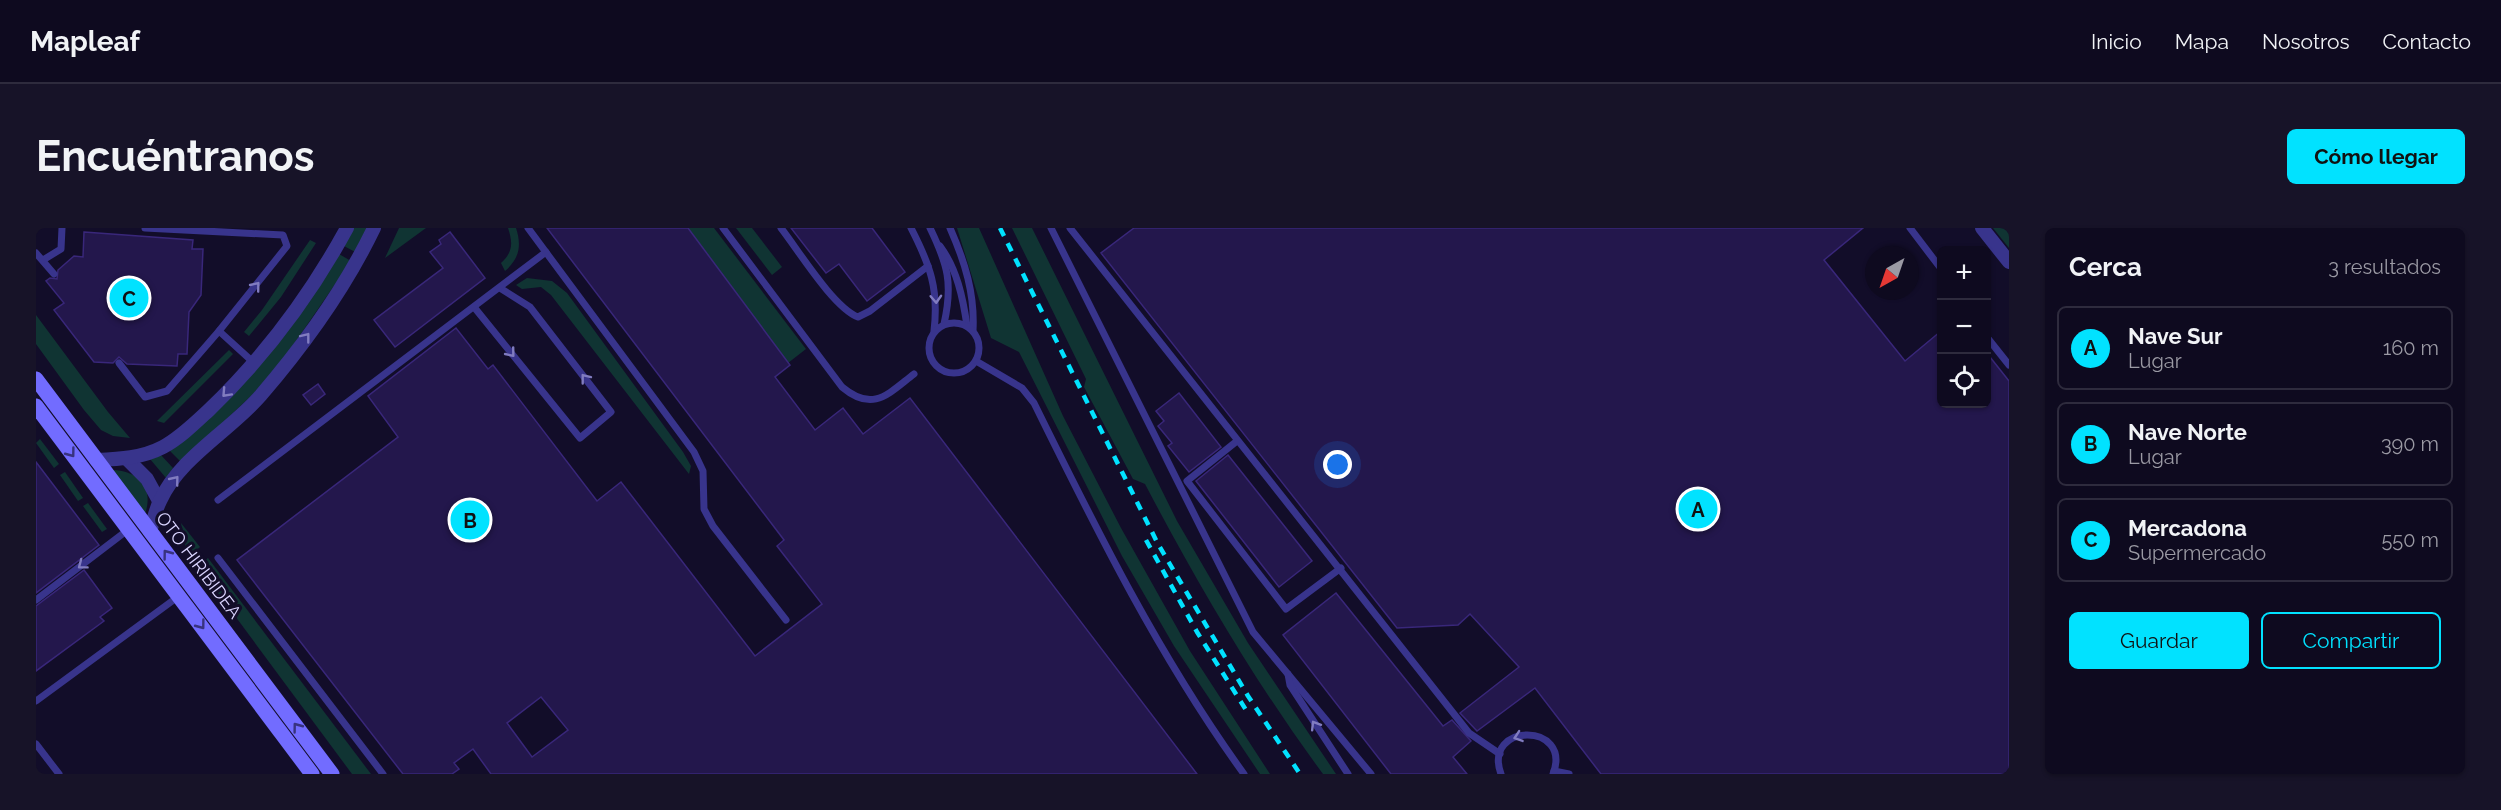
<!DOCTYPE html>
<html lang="es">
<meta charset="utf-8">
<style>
:root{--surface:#0e0a1f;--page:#171328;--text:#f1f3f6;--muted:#9b9aa4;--line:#2e2b3d;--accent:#01e2ff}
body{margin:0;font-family:Raleway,sans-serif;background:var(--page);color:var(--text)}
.controls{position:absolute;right:18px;top:18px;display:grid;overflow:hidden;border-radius:9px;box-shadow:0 2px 4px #0004}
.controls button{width:54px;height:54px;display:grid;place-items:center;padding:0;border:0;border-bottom:2px solid var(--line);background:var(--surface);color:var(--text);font:30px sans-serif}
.compass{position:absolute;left:1829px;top:18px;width:54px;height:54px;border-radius:50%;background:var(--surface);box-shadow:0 2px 4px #0004;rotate:220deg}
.you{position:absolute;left:1302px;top:237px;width:21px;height:21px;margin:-15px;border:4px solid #fff;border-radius:50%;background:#1a73e8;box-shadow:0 0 0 9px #1a73e833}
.badge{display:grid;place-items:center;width:39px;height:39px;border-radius:50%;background:var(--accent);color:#111;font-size:20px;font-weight:700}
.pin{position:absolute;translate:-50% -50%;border:3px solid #fff;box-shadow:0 2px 6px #0006}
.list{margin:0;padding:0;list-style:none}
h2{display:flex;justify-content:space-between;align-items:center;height:78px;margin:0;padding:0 24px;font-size:26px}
h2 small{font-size:20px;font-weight:400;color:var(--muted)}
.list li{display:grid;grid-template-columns:39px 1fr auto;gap:18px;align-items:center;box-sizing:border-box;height:84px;margin:0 12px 12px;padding:0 12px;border:2px solid var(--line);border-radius:9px}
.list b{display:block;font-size:22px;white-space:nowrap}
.list p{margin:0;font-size:20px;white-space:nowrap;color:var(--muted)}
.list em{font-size:20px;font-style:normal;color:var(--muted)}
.actions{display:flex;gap:12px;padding:18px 24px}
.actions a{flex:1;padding:14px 0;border:2px solid var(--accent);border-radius:9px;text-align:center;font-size:21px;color:var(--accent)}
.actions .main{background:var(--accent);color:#111}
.icon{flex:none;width:33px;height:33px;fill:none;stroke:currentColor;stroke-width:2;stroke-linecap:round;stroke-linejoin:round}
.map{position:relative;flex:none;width:1973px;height:546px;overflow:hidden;border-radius:9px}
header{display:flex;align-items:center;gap:36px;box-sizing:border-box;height:84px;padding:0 30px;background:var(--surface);border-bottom:2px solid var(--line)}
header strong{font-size:28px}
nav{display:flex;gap:33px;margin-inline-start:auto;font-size:21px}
.intro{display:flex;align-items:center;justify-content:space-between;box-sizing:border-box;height:144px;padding:0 36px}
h1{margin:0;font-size:42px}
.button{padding:15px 27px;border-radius:9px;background:var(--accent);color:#111;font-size:21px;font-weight:700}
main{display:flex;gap:36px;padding:0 36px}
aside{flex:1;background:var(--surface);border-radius:9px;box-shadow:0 2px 4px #0004}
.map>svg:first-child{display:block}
.green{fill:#103433}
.building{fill:#23174c;stroke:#39277a;stroke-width:1.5;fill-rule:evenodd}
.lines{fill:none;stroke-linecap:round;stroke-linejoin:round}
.lane{stroke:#38348c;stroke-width:7}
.street{stroke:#38348c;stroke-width:14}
.secondary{stroke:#726cff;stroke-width:15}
.rail{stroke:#01e2ff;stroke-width:4.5;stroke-dasharray:9 8;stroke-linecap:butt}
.oneway{stroke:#817cc0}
.oneway2{stroke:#38337f}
.labels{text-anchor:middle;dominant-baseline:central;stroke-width:6;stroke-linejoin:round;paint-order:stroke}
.street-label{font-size:18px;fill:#dad5ff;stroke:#120d29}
</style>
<header>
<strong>Mapleaf</strong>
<nav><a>Inicio</a><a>Mapa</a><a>Nosotros</a><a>Contacto</a></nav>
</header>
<div class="intro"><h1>Encuéntranos</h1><a class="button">Cómo llegar</a></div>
<main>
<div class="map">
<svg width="1973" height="546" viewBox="0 0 1973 546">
<rect width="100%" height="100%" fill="#120d29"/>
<!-- green -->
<g class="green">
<polygon points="317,0 333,0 321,25 308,18"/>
<polygon points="363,0 390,0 349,30"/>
<path d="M472,0H480C486,18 483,31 469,43L465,35C477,24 477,15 472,0Z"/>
<polygon points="652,0 678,0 770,121 752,135"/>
<polygon points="700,0 716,0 746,39 736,47"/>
<polygon points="921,0 943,0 1027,188 1085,300 1154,423 1234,546 1224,546 1138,418 1086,328 983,124 955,110"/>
<path d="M976,0H996L1141,293L1212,415L1300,546H1287C1219,454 1162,357 1109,256L1097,251L1048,159L1050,151Z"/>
<polygon points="1957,0 1973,0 1973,20"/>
<polygon points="274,12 280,15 245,69 213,108 208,104 226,82"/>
<polygon points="303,26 315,33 249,129 216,167 145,234 134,223"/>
<polygon points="491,50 516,53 531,65 647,224 655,238 653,246 515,67 505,59 486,61 480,57"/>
<polygon points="0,87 72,184 94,210 77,208 65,202 48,182 0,116"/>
<polygon points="193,122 197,126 128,195 121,193"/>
<polygon points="4,211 23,236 18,240 0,215"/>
<polygon points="124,226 137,240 130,250 114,231"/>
<path d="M77,242C103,243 118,260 109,286Z"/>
<polygon points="29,244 47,270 42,273 24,247"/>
<polygon points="52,275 71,301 66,304 47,278"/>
<polygon points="145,295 164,319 155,327 149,318"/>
<polygon points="172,330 335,546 316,546 162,338"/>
</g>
<!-- building -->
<g class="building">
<path d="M511,0H652L754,137L739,149L779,202L807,180L827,206L874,170L1161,546H455L437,521L418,535L423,541L416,546H367L201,332L362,209L332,168L420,100L452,141L457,137L561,273L585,254L719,428L786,376L741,318L748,312ZM505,469L532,502L496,529L471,495Z"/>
<polygon points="755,0 836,0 869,44 831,73 803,36 790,45"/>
<polygon points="1098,0 1827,0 1788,32 1869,133 1905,103 1905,176 1950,176 1950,124 1973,153 1973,546 1565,546 1499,460 1441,503 1424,485 1483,439 1434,386 1422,397 1361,400 1065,25"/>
<polygon points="48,4 157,12 156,21 167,21 165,67 153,84 151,126 142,126 141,138 91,136 83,129 77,135 58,134 18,82 28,75 10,53 14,50 21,51 22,42 38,28 47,29"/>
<polygon points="414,4 449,50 359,119 338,92 407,40 394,24 405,16 403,12"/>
<polygon points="282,156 289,166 275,177 267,167"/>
<polygon points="1143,165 1185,219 1153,244 1132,218 1136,215 1122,198 1128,193 1120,183"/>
<polygon points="1192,227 1276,333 1243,359 1160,253"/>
<polygon points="0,234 63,317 0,365"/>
<polygon points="48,342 76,380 64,389 68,393 0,443 0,378"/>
<polygon points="1300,365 1407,498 1416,492 1435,513 1417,529 1431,546 1355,546 1247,407"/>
</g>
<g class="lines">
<!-- lane -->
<g class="lane">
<polyline points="492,0 658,224 667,243 668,281 677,298 750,392"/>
<path d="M687,0L806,159C837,185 852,166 878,146"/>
<path d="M745,0C763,23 797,79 822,89L834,83L892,38"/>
<path d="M875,0C894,37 903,61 898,103"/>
<path d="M894,0C912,37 917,56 908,96"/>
<path d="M914,0C929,34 939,66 937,103"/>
<polyline points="1015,0 1217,404 1335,546"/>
<polyline points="1034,0 1433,505 1464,526"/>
<polyline points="1874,0 1906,42"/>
<path d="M904,18C921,41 927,70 931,98"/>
<polyline points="0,25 18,46"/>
<polyline points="7,32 25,21 26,0"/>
<polyline points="438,79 544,210 575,184 494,79 464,60"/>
<circle cx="918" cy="120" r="25"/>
<polyline points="183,103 218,135"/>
<polyline points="1950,108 1973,137"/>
<path d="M940,133L986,160L998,175C1061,303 1124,430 1208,546"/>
<polyline points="83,135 109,169 131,163 183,103 251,18 247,7 109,0"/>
<polyline points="1201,213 1151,253 1250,381 1305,340"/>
<polyline points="182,272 510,24"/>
<polyline points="182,330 347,546"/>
<polyline points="0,372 93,301"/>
<polyline points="1252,446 1254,457 1312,546"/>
<polyline points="0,473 143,368"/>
<polyline points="0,516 23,546"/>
<polyline points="1518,543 1533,546"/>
<path d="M1465,546C1446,494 1537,494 1517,546"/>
</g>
<!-- street -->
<g class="street">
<polyline points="1946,0 1973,34"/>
<polyline points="91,231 111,251 123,273"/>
<path d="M60,232C84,231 106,230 127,219C144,210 159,195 173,182C228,129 275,66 311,0"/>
<path d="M114,304C117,294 119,283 124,273C144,229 194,203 225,167C268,117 309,60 338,0"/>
</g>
<!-- secondary -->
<g class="secondary">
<polyline points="0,151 296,546"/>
<polyline points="0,178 276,546"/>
</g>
<!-- rail -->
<g class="rail">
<polyline points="964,0 1122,316 1212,468 1264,546"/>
<polyline points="1110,312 1161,404 1210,482"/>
</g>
</g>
<!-- one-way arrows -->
<defs><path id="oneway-chevron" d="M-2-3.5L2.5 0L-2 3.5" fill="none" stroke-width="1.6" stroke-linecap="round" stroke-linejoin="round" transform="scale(1.5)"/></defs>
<g class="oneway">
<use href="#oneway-chevron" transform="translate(220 58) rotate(-51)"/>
<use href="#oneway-chevron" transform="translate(900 71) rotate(87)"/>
<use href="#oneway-chevron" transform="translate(270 109) rotate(-52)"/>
<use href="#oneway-chevron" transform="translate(475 125) rotate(51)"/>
<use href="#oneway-chevron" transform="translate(549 150) rotate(-128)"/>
<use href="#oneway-chevron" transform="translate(190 165) rotate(133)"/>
<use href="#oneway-chevron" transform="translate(139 252) rotate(-51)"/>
<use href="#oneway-chevron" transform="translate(46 337) rotate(143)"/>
<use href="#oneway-chevron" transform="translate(1279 497) rotate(-122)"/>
<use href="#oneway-chevron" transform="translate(1482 509) rotate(161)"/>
</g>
<g class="oneway2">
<use href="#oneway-chevron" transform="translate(35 225) rotate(53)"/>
<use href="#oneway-chevron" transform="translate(131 326) rotate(-127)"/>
<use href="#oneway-chevron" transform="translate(165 397) rotate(53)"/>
<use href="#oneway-chevron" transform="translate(261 499) rotate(-127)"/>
</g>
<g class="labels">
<!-- street labels -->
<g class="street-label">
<text transform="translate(163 337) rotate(53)">OTO HIRIBIDEA</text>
</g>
</g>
</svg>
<div class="controls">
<button>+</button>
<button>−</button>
<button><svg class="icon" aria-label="locate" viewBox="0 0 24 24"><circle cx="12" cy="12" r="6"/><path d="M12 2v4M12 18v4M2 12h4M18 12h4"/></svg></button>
</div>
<svg class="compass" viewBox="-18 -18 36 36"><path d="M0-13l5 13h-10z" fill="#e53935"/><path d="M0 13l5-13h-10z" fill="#9b9aa4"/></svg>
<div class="you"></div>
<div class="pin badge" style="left:1662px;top:281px">A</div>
<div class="pin badge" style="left:434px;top:292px">B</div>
<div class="pin badge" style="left:93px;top:70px">C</div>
</div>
<aside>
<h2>Cerca<small>3 resultados</small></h2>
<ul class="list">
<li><span class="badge">A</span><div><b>Nave Sur</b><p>Lugar</p></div><em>160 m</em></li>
<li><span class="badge">B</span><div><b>Nave Norte</b><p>Lugar</p></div><em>390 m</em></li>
<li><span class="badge">C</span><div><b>Mercadona</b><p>Supermercado</p></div><em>550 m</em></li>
</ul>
<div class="actions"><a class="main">Guardar</a><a>Compartir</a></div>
</aside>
</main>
